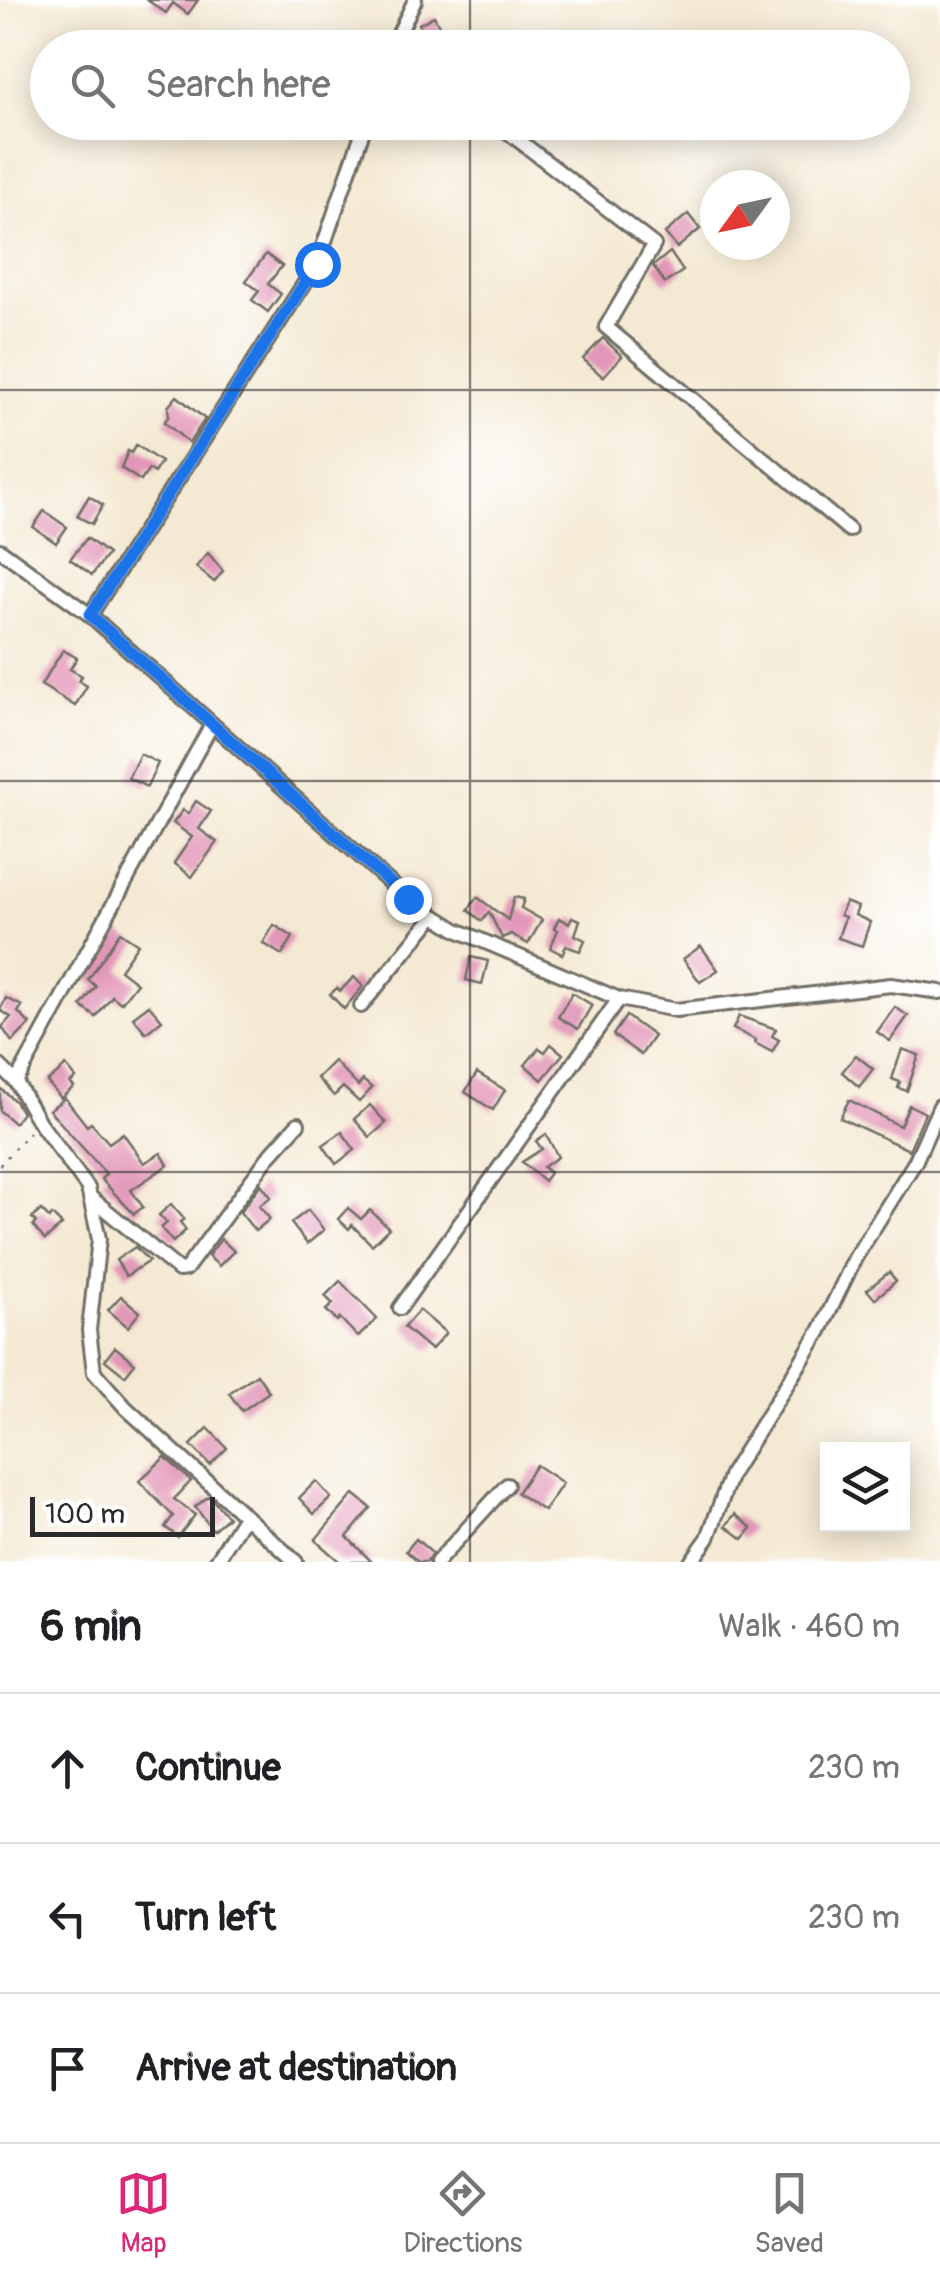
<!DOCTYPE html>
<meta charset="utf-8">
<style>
:root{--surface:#fff;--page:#f6f6f6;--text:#202124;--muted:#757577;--line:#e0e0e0;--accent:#db2777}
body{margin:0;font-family:Pangolin,sans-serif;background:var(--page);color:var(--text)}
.controls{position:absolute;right:30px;bottom:30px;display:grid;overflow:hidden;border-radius:0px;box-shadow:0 5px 25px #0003}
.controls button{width:90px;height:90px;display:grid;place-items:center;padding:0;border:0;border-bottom:2px solid var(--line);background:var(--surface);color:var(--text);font:50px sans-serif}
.compass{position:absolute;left:700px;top:170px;width:90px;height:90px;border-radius:50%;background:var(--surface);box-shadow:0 5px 25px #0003;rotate:237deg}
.scale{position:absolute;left:30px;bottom:25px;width:185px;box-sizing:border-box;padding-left:10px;border:5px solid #2b2b2b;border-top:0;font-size:28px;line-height:35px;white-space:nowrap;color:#2b2b2b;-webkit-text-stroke:8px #fff;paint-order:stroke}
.stop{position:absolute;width:30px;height:30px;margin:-22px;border:8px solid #1a73e8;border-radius:50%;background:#fff}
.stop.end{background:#1a73e8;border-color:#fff;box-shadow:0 2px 10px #0008}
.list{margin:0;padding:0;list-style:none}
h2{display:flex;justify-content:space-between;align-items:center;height:130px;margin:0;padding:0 40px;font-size:42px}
h2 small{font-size:32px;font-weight:400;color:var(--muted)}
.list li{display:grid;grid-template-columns:65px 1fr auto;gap:30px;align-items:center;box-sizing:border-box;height:150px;padding:0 40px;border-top:2px solid var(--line)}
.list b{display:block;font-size:38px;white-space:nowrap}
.list em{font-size:32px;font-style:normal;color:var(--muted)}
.icon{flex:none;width:55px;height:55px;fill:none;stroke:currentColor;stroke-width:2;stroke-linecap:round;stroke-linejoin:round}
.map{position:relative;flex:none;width:940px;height:1562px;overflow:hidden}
.search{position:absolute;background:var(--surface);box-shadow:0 5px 25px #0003;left:30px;right:30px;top:30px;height:110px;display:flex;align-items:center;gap:25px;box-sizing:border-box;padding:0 35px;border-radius:55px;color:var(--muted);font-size:38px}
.sheet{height:580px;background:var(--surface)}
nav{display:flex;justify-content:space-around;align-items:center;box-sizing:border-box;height:140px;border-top:2px solid var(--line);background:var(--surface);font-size:28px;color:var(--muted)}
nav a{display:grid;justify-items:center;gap:5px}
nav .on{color:var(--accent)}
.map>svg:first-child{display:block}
.building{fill:#e296b8}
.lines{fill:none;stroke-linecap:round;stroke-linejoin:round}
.minor-casing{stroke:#716e66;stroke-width:18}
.path{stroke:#716e66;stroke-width:2.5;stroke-dasharray:2.5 8;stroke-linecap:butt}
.minor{stroke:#fff;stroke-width:12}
.route{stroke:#1a73e8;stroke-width:12}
.grid{fill:none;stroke:#2b2b2b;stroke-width:2.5;stroke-opacity:0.55}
</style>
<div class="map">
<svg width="940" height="1562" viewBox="0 0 940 1562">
<rect width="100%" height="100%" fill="#fff"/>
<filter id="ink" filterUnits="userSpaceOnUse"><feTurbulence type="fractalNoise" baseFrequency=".01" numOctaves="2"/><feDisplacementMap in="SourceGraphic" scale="20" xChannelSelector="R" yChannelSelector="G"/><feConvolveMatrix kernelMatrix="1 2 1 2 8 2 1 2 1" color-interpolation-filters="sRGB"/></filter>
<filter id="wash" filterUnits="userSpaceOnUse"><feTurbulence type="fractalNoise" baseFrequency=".0048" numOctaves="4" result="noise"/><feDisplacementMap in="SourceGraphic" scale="40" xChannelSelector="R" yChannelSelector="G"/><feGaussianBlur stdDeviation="2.25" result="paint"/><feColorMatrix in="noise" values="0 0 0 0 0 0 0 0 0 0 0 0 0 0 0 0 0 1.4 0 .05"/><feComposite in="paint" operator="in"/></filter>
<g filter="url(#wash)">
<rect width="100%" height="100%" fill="#f4e9d3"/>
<g id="blocks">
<!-- building -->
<g class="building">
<polygon points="147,0 198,0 188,14 173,3 166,13"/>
<polygon points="434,16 447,41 430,48 419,24"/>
<polygon points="688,214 700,229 677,248 665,233"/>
<polygon points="670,252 683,271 665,283 653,266"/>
<polygon points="266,254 282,266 268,284 281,294 268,312 252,300 259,291 246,281"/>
<polygon points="603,338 622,356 603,377 583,359"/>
<polygon points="177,396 205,419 189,443 164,422 169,416 168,407"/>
<polygon points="136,445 161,462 154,473 149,469 141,481 121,468 128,451 131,453"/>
<polygon points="89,496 103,505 92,524 77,516"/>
<polygon points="44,511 67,527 56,543 33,527"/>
<polygon points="87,538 108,554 92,575 70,559"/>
<polygon points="208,553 223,571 214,582 196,567"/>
<polygon points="63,650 77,658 70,669 82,676 79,681 87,686 75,706 41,685"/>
<polygon points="140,754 158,763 147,787 128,778"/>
<polygon points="196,801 211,811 199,829 217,842 192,877 174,863 192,837 173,823 183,810 188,814"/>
<polygon points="477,897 508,920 514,897 524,899 521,908 542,920 528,944 511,934 502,938 489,912 482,921 468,910"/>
<polygon points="845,902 858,907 855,915 870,922 862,946 838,938 845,917 840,915"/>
<polygon points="572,917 580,920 575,935 585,940 580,951 566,946 562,954 550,948 558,930 554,928 559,918 569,923"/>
<polygon points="274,925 293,937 282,955 263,943"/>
<polygon points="120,932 138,944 120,970 137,983 121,1003 112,996 96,1017 81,1006 96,986 88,980"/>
<polygon points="701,946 718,970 700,982 683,959"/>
<polygon points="471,957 488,961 482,984 466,980"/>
<polygon points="354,977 363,986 344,1009 330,994 337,988 340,991"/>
<polygon points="572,993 592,1005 578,1029 558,1017"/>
<polygon points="6,998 22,1006 18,1012 30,1024 12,1042 2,1027 11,1017 0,1010"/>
<polygon points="149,1005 162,1020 146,1033 133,1017"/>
<polygon points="895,1007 908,1016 890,1041 877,1032"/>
<polygon points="626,1016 654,1036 641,1055 613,1035"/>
<polygon points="739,1016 776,1029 772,1036 779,1040 772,1052 755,1043 756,1040 733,1029"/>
<polygon points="551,1044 563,1054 542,1080 525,1065 539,1048 545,1052"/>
<polygon points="902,1049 919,1055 907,1091 898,1088 900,1082 892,1079"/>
<polygon points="856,1055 873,1069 859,1087 842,1072"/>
<polygon points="334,1061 358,1086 363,1080 372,1088 359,1102 343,1087 334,1096 317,1078"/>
<polygon points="66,1066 76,1078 70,1083 74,1087 61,1098 47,1082"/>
<polygon points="477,1073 505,1090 493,1110 465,1092"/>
<polygon points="0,1088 15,1101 22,1113 14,1123 0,1111"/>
<polygon points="65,1098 87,1126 91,1123 109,1143 123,1133 144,1163 161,1153 168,1165 131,1190 143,1207 134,1214 101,1179 106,1174 49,1110"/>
<polygon points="849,1100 900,1126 909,1105 925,1113 909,1150 840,1118"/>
<polygon points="370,1105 386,1123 370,1137 354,1119"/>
<polygon points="342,1132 355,1150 336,1164 323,1145"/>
<polygon points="546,1134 558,1157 543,1167 550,1173 544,1181 522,1162 542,1149 536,1141"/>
<polygon points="261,1184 271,1197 259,1206 270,1219 255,1231 240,1212"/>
<polygon points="171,1204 184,1219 180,1222 186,1230 173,1242 161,1228 167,1223 159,1215"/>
<polygon points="348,1208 361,1219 370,1210 389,1228 372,1245 352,1225 349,1229 338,1219"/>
<polygon points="41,1210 49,1218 52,1215 62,1225 45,1240 33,1226 36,1222 32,1218"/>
<polygon points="308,1210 324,1230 307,1244 291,1223"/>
<polygon points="221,1239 234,1251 219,1266 208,1256"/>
<polygon points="135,1247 149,1261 126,1276 116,1260"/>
<polygon points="889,1272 896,1281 875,1299 867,1290"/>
<polygon points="340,1281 377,1319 358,1337 340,1318 337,1321 326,1310 333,1304 325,1296"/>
<polygon points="121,1296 140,1312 128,1327 108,1310"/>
<polygon points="419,1310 446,1333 431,1350 404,1327"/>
<polygon points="115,1347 135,1363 125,1376 105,1360"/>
<polygon points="257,1374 269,1392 242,1411 229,1393"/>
<polygon points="208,1428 227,1448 210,1465 191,1445"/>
<polygon points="165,1457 191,1481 174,1499 195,1515 178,1537 165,1527 173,1516 139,1481"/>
<polygon points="536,1465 563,1483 544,1511 517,1493"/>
<polygon points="316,1481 331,1498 314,1514 299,1498"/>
<polygon points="354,1494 371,1508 347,1537 372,1562 340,1562 315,1540"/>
<polygon points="209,1496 228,1517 213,1530 195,1507"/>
<polygon points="735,1514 752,1528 743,1539 726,1526"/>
<polygon points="416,1539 432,1553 427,1562 418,1562 406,1551"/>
</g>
</g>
</g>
<g filter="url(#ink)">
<use href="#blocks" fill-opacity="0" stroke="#716e66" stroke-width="2.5"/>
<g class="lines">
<defs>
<g id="minor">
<polyline points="392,48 415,0"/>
<polyline points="495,122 654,245 606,327 849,530"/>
<polyline points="0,550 90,615 408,899 457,930 619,999 676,1010 891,985 940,992"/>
<polyline points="90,615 317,264 366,122"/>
<polyline points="361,1006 434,916"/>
<polyline points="0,1066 16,1082 39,1122 88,1188 99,1239 89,1330 94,1372 126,1408 296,1562"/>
<polyline points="16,1082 212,724"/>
<polyline points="90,1197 179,1270 186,1269 270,1155 298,1124"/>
<polyline points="400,1308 619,999"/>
<polyline points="216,1562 245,1516"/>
<polyline points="437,1562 507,1485"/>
<polyline points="691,1562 708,1538 731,1474 820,1331 855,1258 915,1162 940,1106"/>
</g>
</defs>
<!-- minor casing -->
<use href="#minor" class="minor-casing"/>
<!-- path -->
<polyline class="path" points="0,1165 29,1132"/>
<!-- minor -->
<use href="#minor" class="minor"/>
</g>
</g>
<g class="lines" filter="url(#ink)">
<!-- route -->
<polyline class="route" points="317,264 90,615 408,899"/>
</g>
<!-- grid -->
<path class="grid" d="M470,0V48M470,122V1562M0,390H940M0,781H940M0,1172H940"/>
</svg>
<div class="controls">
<button><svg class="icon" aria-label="layers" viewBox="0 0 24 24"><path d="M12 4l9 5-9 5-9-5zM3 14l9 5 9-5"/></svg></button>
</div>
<svg class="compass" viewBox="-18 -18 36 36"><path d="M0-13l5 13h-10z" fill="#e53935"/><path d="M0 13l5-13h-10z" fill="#757577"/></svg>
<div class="scale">100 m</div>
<div class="stop" style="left:317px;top:264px"></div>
<div class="stop end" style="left:408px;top:899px"></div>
<div class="search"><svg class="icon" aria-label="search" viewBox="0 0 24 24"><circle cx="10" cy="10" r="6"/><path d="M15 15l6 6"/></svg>Search here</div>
</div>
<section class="sheet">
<h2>6 min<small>Walk · 460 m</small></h2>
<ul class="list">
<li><svg class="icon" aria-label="ahead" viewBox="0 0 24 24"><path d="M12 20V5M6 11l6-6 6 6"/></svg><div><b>Continue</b></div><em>230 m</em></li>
<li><svg class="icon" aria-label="left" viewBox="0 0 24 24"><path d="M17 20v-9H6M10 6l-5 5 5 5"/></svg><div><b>Turn left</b></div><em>230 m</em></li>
<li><svg class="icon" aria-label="arrive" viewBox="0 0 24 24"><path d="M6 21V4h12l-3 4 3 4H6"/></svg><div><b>Arrive at destination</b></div></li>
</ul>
</section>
<nav>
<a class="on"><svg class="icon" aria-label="map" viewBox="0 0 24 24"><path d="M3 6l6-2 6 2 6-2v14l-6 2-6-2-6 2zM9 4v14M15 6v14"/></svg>Map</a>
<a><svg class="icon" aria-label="directions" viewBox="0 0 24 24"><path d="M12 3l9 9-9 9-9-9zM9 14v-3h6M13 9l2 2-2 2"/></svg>Directions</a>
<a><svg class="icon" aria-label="saved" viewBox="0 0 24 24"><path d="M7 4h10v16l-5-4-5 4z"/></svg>Saved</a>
</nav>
